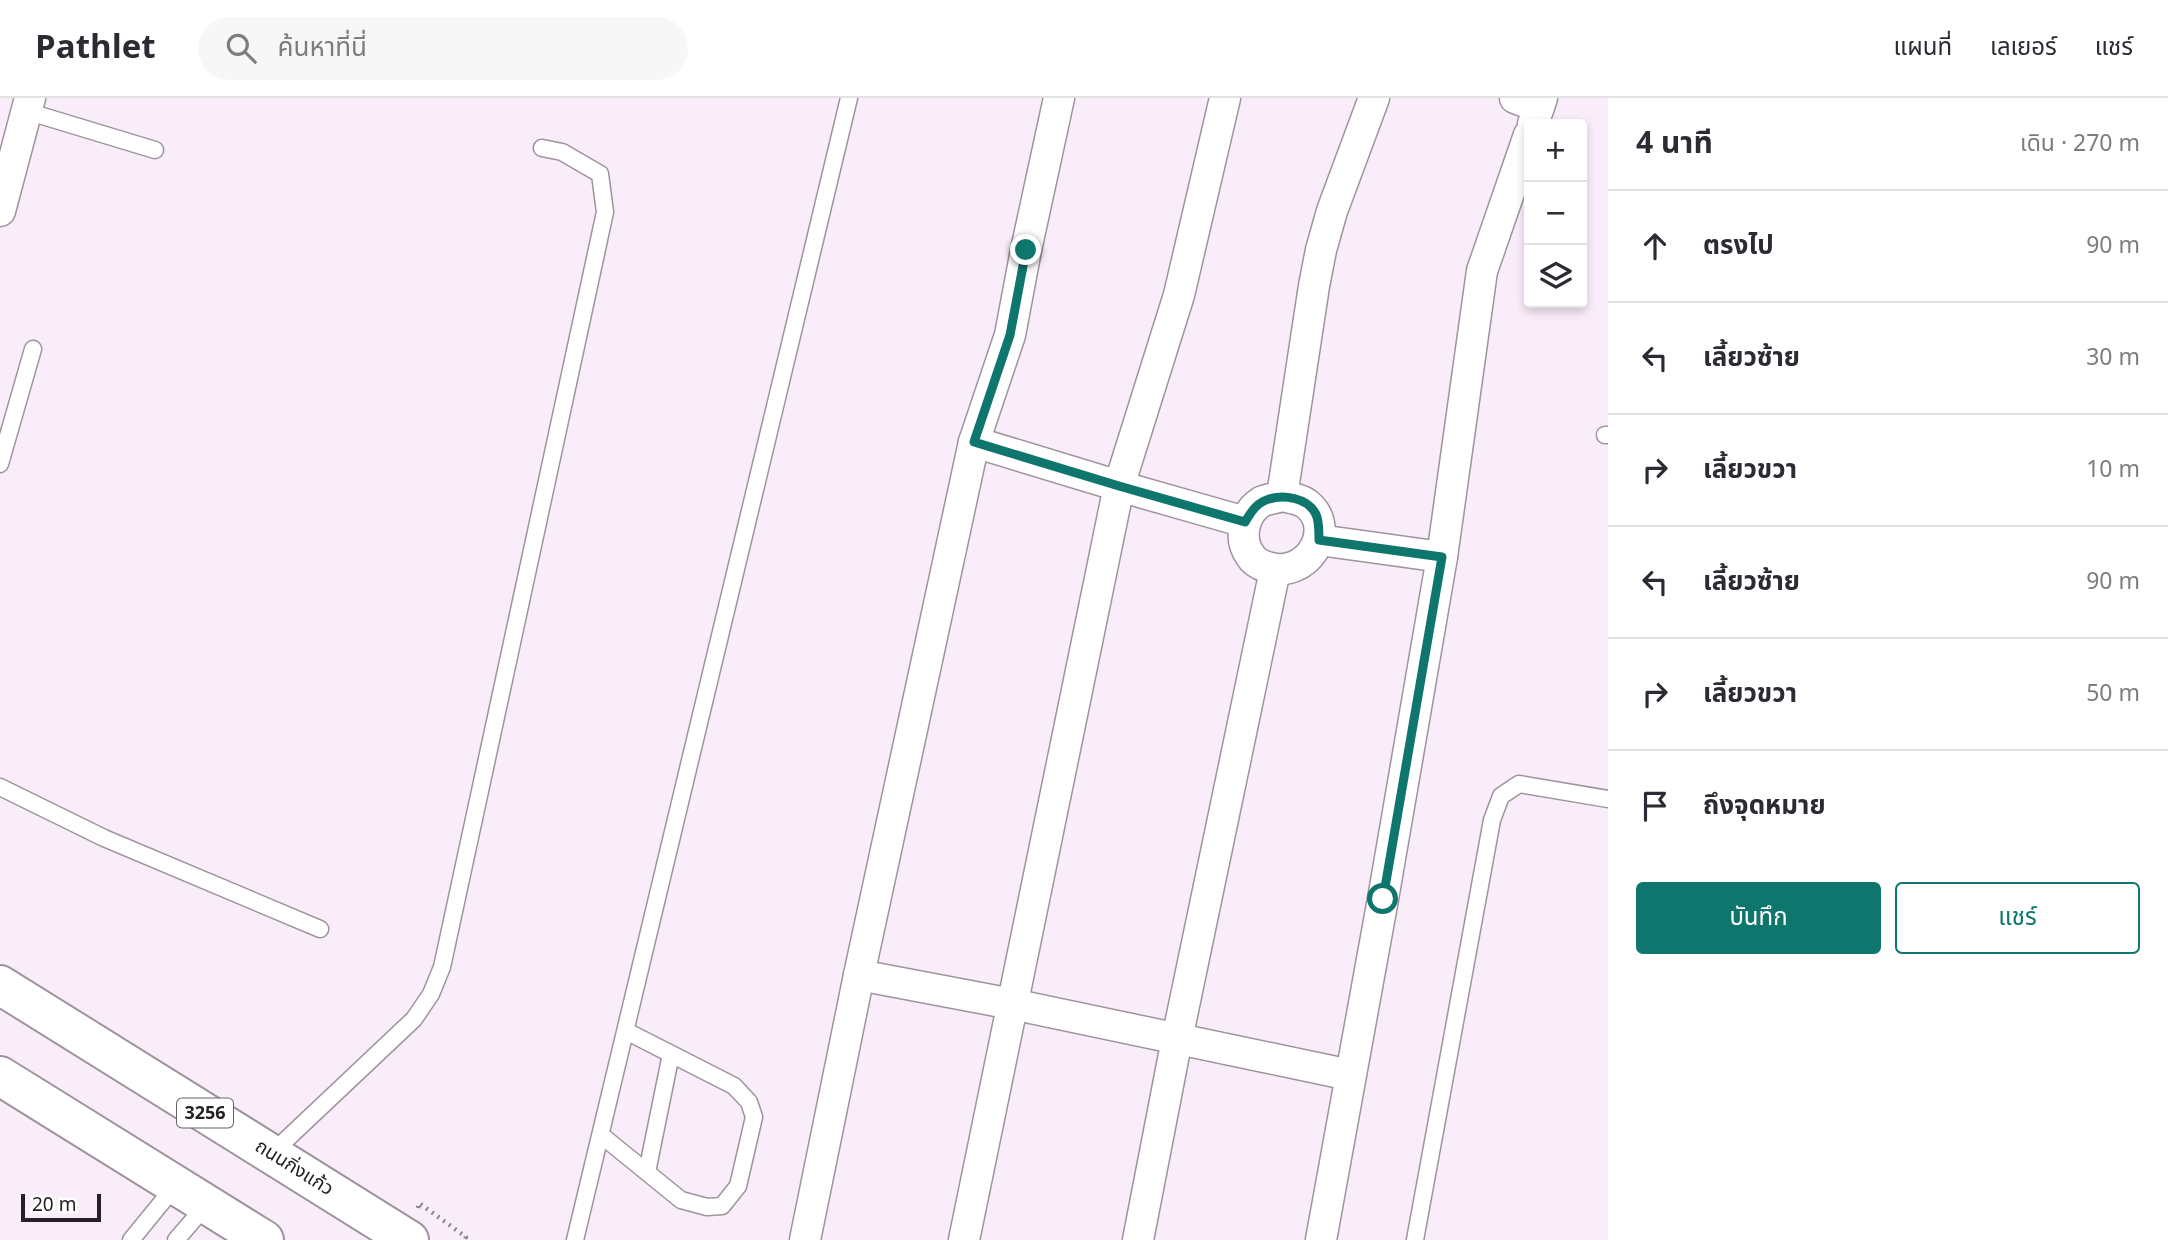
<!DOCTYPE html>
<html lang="th">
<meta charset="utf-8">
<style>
:root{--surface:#fff;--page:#f7f7f7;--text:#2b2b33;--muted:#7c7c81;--line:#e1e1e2;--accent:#0f766e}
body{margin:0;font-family:Georgia,"Noto Sans Thai",serif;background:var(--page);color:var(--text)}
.controls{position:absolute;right:21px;top:21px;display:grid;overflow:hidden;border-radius:7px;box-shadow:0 4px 10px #0003}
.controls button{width:63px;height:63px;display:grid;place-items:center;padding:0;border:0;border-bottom:2px solid var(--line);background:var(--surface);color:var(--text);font:35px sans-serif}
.scale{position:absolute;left:21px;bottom:18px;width:80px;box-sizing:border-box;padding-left:7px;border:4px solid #252025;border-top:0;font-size:19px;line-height:24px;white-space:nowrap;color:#252025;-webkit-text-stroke:5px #fff;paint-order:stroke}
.stop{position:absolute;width:21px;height:21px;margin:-16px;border:5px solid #0f766e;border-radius:50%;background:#fff}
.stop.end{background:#0f766e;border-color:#fff;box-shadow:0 2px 7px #0008}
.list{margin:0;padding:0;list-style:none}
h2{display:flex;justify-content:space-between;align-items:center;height:91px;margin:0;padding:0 28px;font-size:30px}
h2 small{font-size:23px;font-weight:400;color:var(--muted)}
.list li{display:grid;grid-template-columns:46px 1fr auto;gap:21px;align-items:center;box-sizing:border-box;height:112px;padding:0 28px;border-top:2px solid var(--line)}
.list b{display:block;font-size:26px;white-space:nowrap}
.list em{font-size:23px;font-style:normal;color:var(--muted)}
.actions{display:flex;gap:14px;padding:21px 28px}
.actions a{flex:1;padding:16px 0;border:2px solid var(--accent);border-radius:7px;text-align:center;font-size:24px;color:var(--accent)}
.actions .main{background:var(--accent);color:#fff}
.icon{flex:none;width:38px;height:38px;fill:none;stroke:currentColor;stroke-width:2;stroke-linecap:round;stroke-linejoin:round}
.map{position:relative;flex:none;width:1608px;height:1142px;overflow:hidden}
header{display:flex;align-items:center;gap:42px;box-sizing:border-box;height:98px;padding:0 35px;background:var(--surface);border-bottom:2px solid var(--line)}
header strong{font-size:33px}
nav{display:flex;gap:38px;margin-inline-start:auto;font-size:24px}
.search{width:490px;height:63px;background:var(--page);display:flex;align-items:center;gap:18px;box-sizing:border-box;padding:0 24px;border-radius:38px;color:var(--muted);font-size:26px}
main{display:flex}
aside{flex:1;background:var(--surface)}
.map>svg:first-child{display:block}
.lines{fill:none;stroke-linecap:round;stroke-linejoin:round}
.service-casing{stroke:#9f939e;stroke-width:19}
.minor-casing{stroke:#9f939e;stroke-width:33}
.primary-casing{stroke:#9f939e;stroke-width:42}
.path{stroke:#8d858d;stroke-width:4.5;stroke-dasharray:2 5;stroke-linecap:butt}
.service{stroke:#fff;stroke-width:16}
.minor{stroke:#fff;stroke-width:30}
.primary{stroke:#fff;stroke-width:38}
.route{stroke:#0f766e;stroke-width:9}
.labels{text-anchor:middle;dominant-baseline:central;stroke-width:7;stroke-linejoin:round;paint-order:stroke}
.shield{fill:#fff;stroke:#666366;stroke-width:2}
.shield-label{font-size:18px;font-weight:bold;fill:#252025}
.street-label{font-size:19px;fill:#252025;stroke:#fff}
</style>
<header>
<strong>Pathlet</strong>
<div class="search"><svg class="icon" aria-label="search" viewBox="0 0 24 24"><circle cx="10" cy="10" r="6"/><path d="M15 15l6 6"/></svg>ค้นหาที่นี่</div>
<nav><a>แผนที่</a><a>เลเยอร์</a><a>แชร์</a></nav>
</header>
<main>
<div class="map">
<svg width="1608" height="1142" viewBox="0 0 1608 1142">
<rect width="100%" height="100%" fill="#f9edf9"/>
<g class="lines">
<defs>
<g id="service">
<polyline points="26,13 155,52"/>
<polyline points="1605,337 1608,337"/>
<polyline points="0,366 33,251"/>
<polyline points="0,689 104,740 320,831"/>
<polyline points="601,1037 681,1102 707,1109 722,1108 738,1088 754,1019 749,1004 734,988 626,933"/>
<polyline points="271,1056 414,921 431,896 442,869 605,114 600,76 562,54 542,50"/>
<polyline points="647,1074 671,956"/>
<polyline points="131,1142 176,1087"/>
<polyline points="176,1142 207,1106"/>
<polyline points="575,1142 849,0"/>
<polyline points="1415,1142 1492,722 1501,698 1519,686 1608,701"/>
</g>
<g id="minor">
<polyline points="1515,0 1539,9"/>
<polyline points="1533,26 1542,0"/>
<polyline points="0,113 30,0"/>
<polyline points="974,344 1119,388 1245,424"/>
<polyline points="1282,398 1314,188 1321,152 1332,113 1374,0"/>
<path d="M1282,398C1291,400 1301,401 1308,407C1337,432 1307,482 1267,469C1260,467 1254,464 1250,457C1238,440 1244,415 1261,404C1267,401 1276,400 1282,398Z"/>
<polyline points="1319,442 1442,459"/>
<polyline points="859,877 1012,906 1350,977"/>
<polyline points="805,1142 859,877 974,344 1010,237 1026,152 1059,0"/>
<polyline points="964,1142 1119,388 1179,197 1225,0"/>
<polyline points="1138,1142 1177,941 1275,472"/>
<polyline points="1321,1142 1383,801 1442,459 1482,173 1529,37"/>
</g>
<g id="primary">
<polyline points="0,887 409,1142"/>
<polyline points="0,978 264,1142"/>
</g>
</defs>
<!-- service casing -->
<use href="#service" class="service-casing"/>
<!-- minor casing -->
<use href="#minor" class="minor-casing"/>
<!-- primary casing -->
<use href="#primary" class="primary-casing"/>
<!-- path -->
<polyline class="path" points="418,1110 419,1105 466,1139 464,1142"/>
<!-- service -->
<use href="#service" class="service"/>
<!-- minor -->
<use href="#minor" class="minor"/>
<!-- primary -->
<use href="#primary" class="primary"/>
</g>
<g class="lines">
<!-- route -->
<path class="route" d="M1026,152L1010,237L974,344L1119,388L1245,424C1250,416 1255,407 1264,403C1281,395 1310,399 1317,419C1319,426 1319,435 1319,442L1442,459L1383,801"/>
</g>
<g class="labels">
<!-- shield labels -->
<rect class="shield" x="177" y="1000.5" width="56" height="29" rx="5"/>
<g class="shield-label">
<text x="205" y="1015">3256</text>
</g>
<!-- street labels -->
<g class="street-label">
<text transform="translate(294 1070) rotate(32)">ถนนกิ่งแก้ว</text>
</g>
</g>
</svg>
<div class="controls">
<button>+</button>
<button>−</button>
<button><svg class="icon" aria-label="layers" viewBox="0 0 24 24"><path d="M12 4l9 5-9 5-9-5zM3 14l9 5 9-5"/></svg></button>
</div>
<div class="scale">20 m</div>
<div class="stop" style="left:1383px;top:801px"></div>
<div class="stop end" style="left:1026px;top:152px"></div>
</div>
<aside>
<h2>4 นาที<small>เดิน · 270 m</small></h2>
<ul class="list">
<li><svg class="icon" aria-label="ahead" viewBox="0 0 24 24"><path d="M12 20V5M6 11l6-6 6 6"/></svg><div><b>ตรงไป</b></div><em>90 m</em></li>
<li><svg class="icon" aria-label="left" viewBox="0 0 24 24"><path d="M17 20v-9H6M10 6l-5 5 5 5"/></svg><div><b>เลี้ยวซ้าย</b></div><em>30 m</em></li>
<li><svg class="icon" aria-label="right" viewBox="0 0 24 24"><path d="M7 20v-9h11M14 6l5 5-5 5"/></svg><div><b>เลี้ยวขวา</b></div><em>10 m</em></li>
<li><svg class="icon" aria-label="left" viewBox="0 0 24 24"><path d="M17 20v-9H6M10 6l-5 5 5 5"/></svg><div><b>เลี้ยวซ้าย</b></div><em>90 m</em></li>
<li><svg class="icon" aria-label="right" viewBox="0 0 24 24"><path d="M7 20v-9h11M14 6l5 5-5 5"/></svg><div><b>เลี้ยวขวา</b></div><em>50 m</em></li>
<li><svg class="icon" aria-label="arrive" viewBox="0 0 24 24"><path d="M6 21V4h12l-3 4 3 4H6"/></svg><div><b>ถึงจุดหมาย</b></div></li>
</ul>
<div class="actions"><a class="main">บันทึก</a><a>แชร์</a></div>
</aside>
</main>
